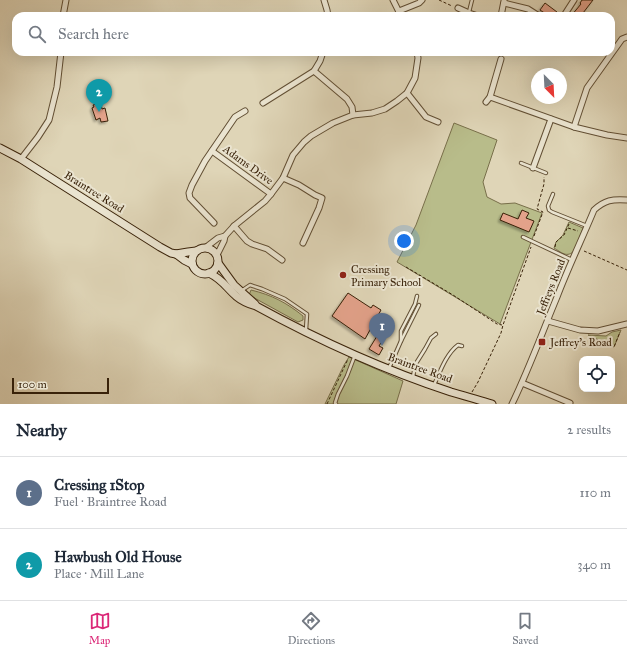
<!DOCTYPE html>
<meta charset="utf-8">
<style>
:root{--surface:#fff;--page:#f6f6f7;--text:#1f2937;--muted:#747a83;--line:#e0e1e3;--accent:#db2777}
body{margin:0;font-family:"IM FELL Great Primer",serif;background:var(--page);color:var(--text)}
.controls{position:absolute;right:12px;bottom:12px;display:grid;overflow:hidden;border-radius:8px;box-shadow:0 4px 16px #0002}
.controls button{width:36px;height:36px;display:grid;place-items:center;padding:0;border:0;border-bottom:1px solid var(--line);background:var(--surface);color:var(--text);font:20px sans-serif}
.compass{position:absolute;left:531px;top:68px;width:36px;height:36px;border-radius:50%;background:var(--surface);box-shadow:0 4px 16px #0002;rotate:156deg}
.scale{position:absolute;left:12px;bottom:10px;width:97px;box-sizing:border-box;padding-left:4px;border:2px solid #392209;border-top:0;font-size:11px;line-height:14px;white-space:nowrap;color:#392209;-webkit-text-stroke:3px #eae4d0;paint-order:stroke}
.you{position:absolute;left:404px;top:241px;width:14px;height:14px;margin:-10px;border:3px solid #fff;border-radius:50%;background:#1a73e8;box-shadow:0 0 0 6px #1a73e833}
.badge{display:grid;place-items:center;width:26px;height:26px;border-radius:50%;background:var(--accent);color:#fff;font-size:13px;font-weight:700}
.pin{position:absolute;translate:-50% -33px;filter:drop-shadow(0 1px 2px #0008)}
.pin::after{content:'';position:absolute;top:21px;width:14px;height:12px;background:inherit;clip-path:polygon(0 0,100% 0,50% 100%)}
.list{margin:0;padding:0;list-style:none}
h2{display:flex;justify-content:space-between;align-items:center;height:52px;margin:0;padding:0 16px;font-size:17px}
h2 small{font-size:13px;font-weight:400;color:var(--muted)}
.list li{display:grid;grid-template-columns:26px 1fr auto;gap:12px;align-items:center;box-sizing:border-box;height:72px;padding:0 16px;border-top:1px solid var(--line)}
.list b{display:block;font-size:15px;white-space:nowrap}
.list p{margin:0;font-size:13px;white-space:nowrap;color:var(--muted)}
.list em{font-size:13px;font-style:normal;color:var(--muted)}
.icon{flex:none;width:22px;height:22px;fill:none;stroke:currentColor;stroke-width:2;stroke-linecap:round;stroke-linejoin:round}
.map{position:relative;flex:none;width:627px;height:404px;overflow:hidden}
.search{position:absolute;background:var(--surface);box-shadow:0 4px 16px #0002;left:12px;right:12px;top:12px;height:44px;display:flex;align-items:center;gap:10px;box-sizing:border-box;padding:0 14px;border-radius:12px;color:var(--muted);font-size:15px}
.sheet{height:196px;background:var(--surface)}
nav{display:flex;justify-content:space-around;align-items:center;box-sizing:border-box;height:56px;border-top:1px solid var(--line);background:var(--surface);font-size:11px;color:var(--muted)}
nav a{display:grid;justify-items:center;gap:2px}
nav .on{color:var(--accent)}
.map>svg:first-child{display:block}
.green{fill:#b8bc8a;stroke:#786f4a}
.building{fill:#e3a28a;stroke:#392209;filter:url(#shadow)}
.lines{fill:none;stroke-linecap:round;stroke-linejoin:round}
.lane-casing{stroke:#624f34;stroke-width:4.5}
.street-casing{stroke:#624f34;stroke-width:7}
.secondary-casing{stroke:#392209;stroke-width:9}
.path{stroke:#392209;stroke-width:1;stroke-dasharray:3 2;stroke-linecap:butt}
.lane{stroke:#eae4d0;stroke-width:2.5}
.street{stroke:#eae4d0;stroke-width:5}
.secondary{stroke:#eae4d0;stroke-width:7}
.poi-dot{fill:#8f2418;stroke:#eae4d0;stroke-width:1.5}
.labels{text-anchor:middle;dominant-baseline:central;stroke-width:4;stroke-linejoin:round;paint-order:stroke}
.street-label{font-size:11px;fill:#392209;stroke:#eae4d0}
.poi-label{font-size:11px;fill:#392209;stroke:#eae4d0;text-anchor:start}
</style>
<div class="map">
<svg width="627" height="404" viewBox="0 0 627 404">
<defs>
<filter id="shadow"><feDropShadow dx="-2" dy="2" stdDeviation="1" flood-color="#0004"/></filter>
</defs>
<rect width="100%" height="100%" fill="#dfd5b7"/>
<filter id="stains"><feTurbulence type="fractalNoise" baseFrequency=".005" numOctaves="4"/><feColorMatrix values="0 0 0 0 .2 0 0 0 0 .09 0 0 0 0 .02 0 0 0 .5 -.17"/></filter>
<radialGradient id="worn" r=".72"><stop offset=".6" stop-color="#630" stop-opacity="0"/><stop offset="1" stop-color="#630" stop-opacity=".3"/></radialGradient>
<!-- green -->
<g class="green">
<polygon points="454,123 497,140 483,182 487,197 501,204 515,203 542,213 500,324 397,262 416,225"/>
<path d="M569,222L583,228L575,250C567,259 561,252 554,248L556,242L563,235Z"/>
<path d="M251,290C272,295 287,303 303,316V320L298,322L249,295Z"/>
<polygon points="621,330 614,347 588,335 606,336 612,332"/>
<polygon points="349,357 403,381 396,404 325,404 344,365"/>
</g>
<!-- building -->
<g class="building">
<polygon points="582,0 593,0 583,13 587,16 571,16 581,4 580,3"/>
<polygon points="545,3 557,12 554,16 549,16 540,10"/>
<polygon points="101,103 102,109 105,108 108,121 101,122 100,118 96,120 92,108 94,107 93,105"/>
<polygon points="522,210 529,213 526,218 534,221 529,232 500,220 503,213 518,219"/>
<polygon points="348,293 371,308 373,305 381,310 365,339 332,316"/>
<polygon points="382,328 388,331 379,346 383,348 379,355 369,349"/>
</g>
<g class="lines">
<defs>
<g id="lane">
<polyline points="468,16 472,0"/>
<polyline points="521,163 546,173"/>
<polyline points="553,194 548,206 549,210 552,212 587,226"/>
<polyline points="523,237 572,260"/>
<polyline points="241,291 250,285 262,289 285,299 307,314 306,330"/>
<polyline points="401,341 419,305"/>
<polyline points="389,368 394,357 401,341 401,331 415,304 417,296"/>
<polyline points="413,377 415,365 425,349 431,338 436,334"/>
<path d="M434,385C440,372 446,354 458,345L462,346"/>
<polyline points="336,404 335,403 338,394 347,376 355,355"/>
</g>
<g id="street">
<polyline points="324,0 327,10 328,16"/>
<polyline points="393,0 401,16"/>
<polyline points="504,3 528,9 539,16"/>
<polyline points="458,8 469,13 478,16"/>
<polyline points="399,11 419,3 422,0"/>
<polyline points="63,16 66,0"/>
<polyline points="501,16 504,1"/>
<polyline points="563,16 565,14 574,0"/>
<polyline points="314,71 347,99 352,107 353,115"/>
<polyline points="407,93 426,117 438,122"/>
<polyline points="490,97 574,127 607,135 627,138"/>
<polyline points="486,102 490,97 501,59"/>
<polyline points="263,103 314,71 320,61 323,52"/>
<polyline points="574,127 587,88 622,39 627,37"/>
<polyline points="212,151 271,194"/>
<polyline points="21,159 38,137 49,120 57,87 61,52"/>
<polyline points="533,168 551,119"/>
<polyline points="283,178 299,185 315,195 322,198 319,208 303,243"/>
<polyline points="214,223 192,200 190,198 189,193 192,185 205,161 235,117 245,111"/>
<polyline points="234,226 247,241 252,244 267,249 282,260"/>
<polyline points="205,248 218,238 225,236 234,226 265,201 271,194 283,178 293,155 304,142 311,136 333,123 353,115 372,113 385,109 397,101 407,93 415,78 418,58 417,52"/>
<polyline points="217,255 224,241 225,236"/>
<polyline points="548,321 580,330 598,331 627,324"/>
<polyline points="522,383 570,403"/>
<path d="M512,404C529,369 542,333 557,297C568,268 582,239 594,210C605,200 612,199 627,200"/>
</g>
<g id="secondary">
<polyline points="0,148 21,159 160,247 171,253 176,254 184,260 192,264"/>
<circle cx="205" cy="261" r="13"/>
<polyline points="176,254 188,252 196,251"/>
<polyline points="218,263 234,285 255,304"/>
<path d="M209,273C222,279 226,287 236,296C242,301 249,304 256,306C318,340 384,370 451,392C465,396 479,400 492,404"/>
</g>
</defs>
<!-- lane casing -->
<use href="#lane" class="lane-casing"/>
<!-- street casing -->
<use href="#street" class="street-casing"/>
<!-- secondary casing -->
<use href="#secondary" class="secondary-casing"/>
<!-- path -->
<g class="path">
<polyline points="439,0 452,6"/>
<polyline points="568,228 578,231"/>
<polyline points="534,236 543,212 537,209 544,184 544,177"/>
<polyline points="555,247 556,242 564,235 569,224"/>
<polyline points="584,251 627,270"/>
<polyline points="406,267 453,295 497,324 502,325"/>
<polyline points="592,337 614,347 620,332"/>
<polyline points="472,392 478,382 501,333 503,325 531,247"/>
<polyline points="327,404 348,359"/>
</g>
<!-- lane -->
<use href="#lane" class="lane"/>
<!-- street -->
<use href="#street" class="street"/>
<!-- secondary -->
<use href="#secondary" class="secondary"/>
</g>
<!-- markers -->
<g class="poi-dot">
<circle cx="343" cy="275" r="4"/>
<rect x="538" y="338" width="8" height="8" rx="2"/>
</g>
<g class="labels">
<!-- street labels -->
<g class="street-label">
<text transform="translate(248 165) rotate(36)">Adams Drive</text>
<text transform="translate(94 192) rotate(32)">Braintree Road</text>
<text transform="translate(551 287) rotate(-68)">Jeffreys Road</text>
<text transform="translate(420 368) rotate(20)">Braintree Road</text>
</g>
<!-- poi labels -->
<g class="poi-label">
<text x="351" y="269">Cressing<tspan x="351" dy="13">Primary School</tspan></text>
<text x="550" y="342">Jeffrey's Road</text>
</g>
</g>
<rect width="100%" height="100%" filter="url(#stains)"/>
<rect width="100%" height="100%" fill="url(#worn)"/>
</svg>
<div class="controls">
<button><svg class="icon" aria-label="locate" viewBox="0 0 24 24"><circle cx="12" cy="12" r="6"/><path d="M12 2v4M12 18v4M2 12h4M18 12h4"/></svg></button>
</div>
<svg class="compass" viewBox="-18 -18 36 36"><path d="M0-13l5 13h-10z" fill="#e53935"/><path d="M0 13l5-13h-10z" fill="#747a83"/></svg>
<div class="scale">100 m</div>
<div class="you"></div>
<div class="pin badge" style="left:382px;top:346px;background:#5c6f8a">1</div>
<div class="pin badge" style="left:99px;top:112px;background:#0f9aa8">2</div>
<div class="search"><svg class="icon" aria-label="search" viewBox="0 0 24 24"><circle cx="10" cy="10" r="6"/><path d="M15 15l6 6"/></svg>Search here</div>
</div>
<section class="sheet">
<h2>Nearby<small>2 results</small></h2>
<ul class="list">
<li><span class="badge" style="background:#5c6f8a">1</span><div><b>Cressing 1Stop</b><p>Fuel · Braintree Road</p></div><em>110 m</em></li>
<li><span class="badge" style="background:#0f9aa8">2</span><div><b>Hawbush Old House</b><p>Place · Mill Lane</p></div><em>340 m</em></li>
</ul>
</section>
<nav>
<a class="on"><svg class="icon" aria-label="map" viewBox="0 0 24 24"><path d="M3 6l6-2 6 2 6-2v14l-6 2-6-2-6 2zM9 4v14M15 6v14"/></svg>Map</a>
<a><svg class="icon" aria-label="directions" viewBox="0 0 24 24"><path d="M12 3l9 9-9 9-9-9zM9 14v-3h6M13 9l2 2-2 2"/></svg>Directions</a>
<a><svg class="icon" aria-label="saved" viewBox="0 0 24 24"><path d="M7 4h10v16l-5-4-5 4z"/></svg>Saved</a>
</nav>
